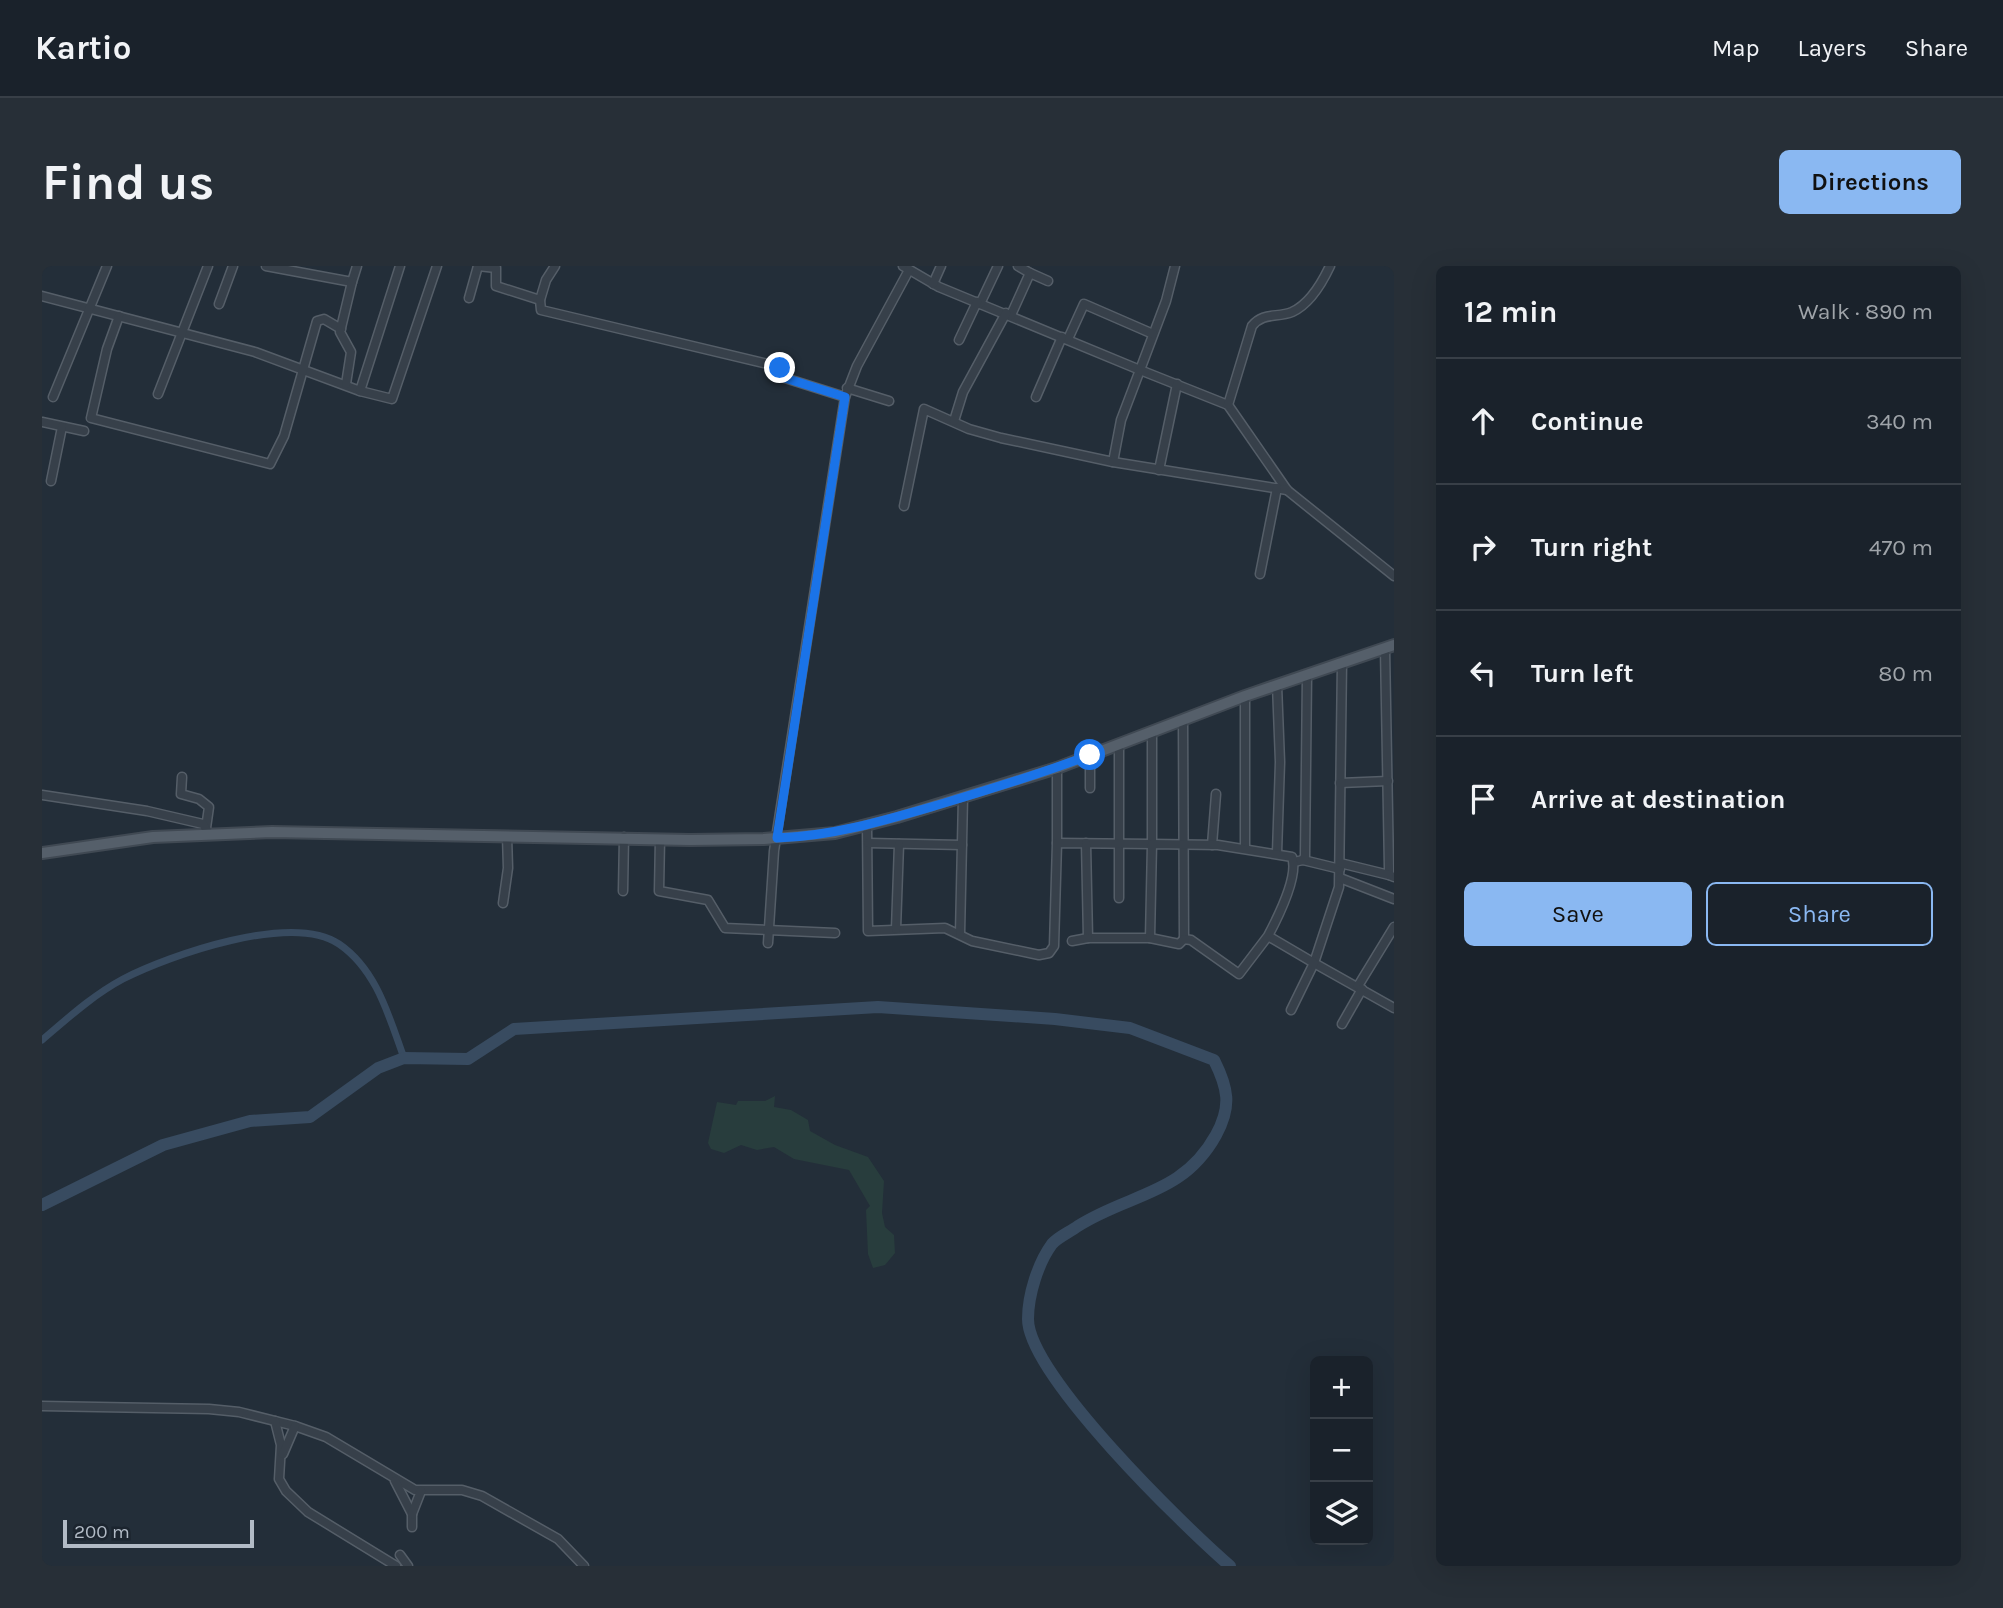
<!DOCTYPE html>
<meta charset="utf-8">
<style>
:root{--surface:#1a222b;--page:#272f37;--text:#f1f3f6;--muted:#9fa4a9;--line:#383f47;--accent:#8ab8f2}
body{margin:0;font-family:Karla,sans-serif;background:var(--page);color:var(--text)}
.controls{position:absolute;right:21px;bottom:21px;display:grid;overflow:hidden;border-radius:10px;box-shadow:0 7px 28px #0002}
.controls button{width:63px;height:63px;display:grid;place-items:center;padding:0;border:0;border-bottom:2px solid var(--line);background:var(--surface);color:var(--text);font:35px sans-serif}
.scale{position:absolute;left:21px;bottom:18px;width:191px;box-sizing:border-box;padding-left:7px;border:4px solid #b2bbc6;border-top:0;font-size:19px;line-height:24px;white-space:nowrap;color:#b2bbc6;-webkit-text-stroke:5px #1c252f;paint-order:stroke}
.stop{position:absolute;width:21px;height:21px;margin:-16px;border:5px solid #1a73e8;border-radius:50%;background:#fff}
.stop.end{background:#1a73e8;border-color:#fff;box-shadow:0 2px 7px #0008}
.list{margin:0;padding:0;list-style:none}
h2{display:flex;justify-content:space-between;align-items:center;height:91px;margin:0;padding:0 28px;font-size:30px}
h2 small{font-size:23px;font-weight:400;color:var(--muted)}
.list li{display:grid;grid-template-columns:46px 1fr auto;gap:21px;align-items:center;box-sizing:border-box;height:126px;padding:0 28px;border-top:2px solid var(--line)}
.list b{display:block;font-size:26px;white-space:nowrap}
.list em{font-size:23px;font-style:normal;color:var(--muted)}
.actions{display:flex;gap:14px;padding:21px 28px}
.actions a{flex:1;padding:16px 0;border:2px solid var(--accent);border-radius:10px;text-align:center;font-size:24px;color:var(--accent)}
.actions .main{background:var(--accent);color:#111}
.icon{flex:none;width:38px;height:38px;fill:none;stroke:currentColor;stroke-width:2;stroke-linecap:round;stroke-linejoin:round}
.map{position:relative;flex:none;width:1352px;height:1300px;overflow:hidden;border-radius:10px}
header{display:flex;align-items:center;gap:42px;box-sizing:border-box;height:98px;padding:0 35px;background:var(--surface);border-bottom:2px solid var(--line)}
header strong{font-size:33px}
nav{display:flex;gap:38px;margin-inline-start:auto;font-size:24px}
.intro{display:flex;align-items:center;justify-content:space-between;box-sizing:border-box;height:168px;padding:0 42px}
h1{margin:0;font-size:49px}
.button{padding:18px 32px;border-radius:10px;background:var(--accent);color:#111;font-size:24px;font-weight:700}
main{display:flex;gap:42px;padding:0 42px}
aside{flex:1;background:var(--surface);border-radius:10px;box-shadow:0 7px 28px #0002}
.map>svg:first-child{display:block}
.green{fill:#283d3d}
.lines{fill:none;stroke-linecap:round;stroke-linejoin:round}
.canal{stroke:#384b60;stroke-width:7}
.river{stroke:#384b60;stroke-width:12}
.minor-casing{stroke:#555e68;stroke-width:11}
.major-casing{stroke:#404953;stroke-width:14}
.minor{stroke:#37404a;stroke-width:8}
.major{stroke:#555f6a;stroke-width:10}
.route{stroke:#1a73e8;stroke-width:9}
</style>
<header>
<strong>Kartio</strong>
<nav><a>Map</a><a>Layers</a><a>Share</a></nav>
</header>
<div class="intro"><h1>Find us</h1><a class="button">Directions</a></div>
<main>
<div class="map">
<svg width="1352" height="1300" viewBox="0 0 1352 1300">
<rect width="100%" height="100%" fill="#232e39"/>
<!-- green -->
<polygon class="green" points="733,830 732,841 749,844 766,854 768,865 793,879 826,891 842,915 840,947 843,961 852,969 853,987 843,999 831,1002 826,988 824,944 828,940 807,904 752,893 732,881 715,884 699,879 682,887 669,883 666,877 675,836 694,839 696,835 723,835"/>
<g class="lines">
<!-- canal -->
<path class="canal" d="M0,774C26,752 51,729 81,713C128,689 250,646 297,678C335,704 347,751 362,792"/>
<!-- river -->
<path class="river" d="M0,939L121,879L208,855L268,851L336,802L362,792L426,793L472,763L836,741L1013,753L1088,762L1172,794C1186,822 1190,840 1174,869C1141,929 1088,927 1036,960C1028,966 1016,971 1010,978C996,997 986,1029 986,1053C986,1109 1143,1261 1188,1300"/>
<defs>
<g id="minor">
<polyline points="224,0 310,16 315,0"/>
<polyline points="436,0 454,2 454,20 498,34 499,44 734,100 743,112 803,131"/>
<polyline points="861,0 897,21 1098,104 1079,154 1071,196 959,172 927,163 882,143 862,240"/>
<polyline points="976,0 988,7"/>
<polyline points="1133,0 1124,35 1098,104 1186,139 1245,224 1352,310"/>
<polyline points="891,18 899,0"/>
<polyline points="0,30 213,86 318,125 358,0"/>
<polyline points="427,32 436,0"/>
<polyline points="498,34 504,14 513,0"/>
<polyline points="177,38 191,0"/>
<polyline points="938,38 956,0"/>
<polyline points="969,49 988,7 1006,15"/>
<polyline points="77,50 65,83 49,152 228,198 242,170 275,55 282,53 299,63"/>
<polyline points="1026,73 1042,38 1111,68"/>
<polyline points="917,74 935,36"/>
<polyline points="304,118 309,86 298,66 310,16"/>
<polyline points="805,122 847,135"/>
<polyline points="318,125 350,133 395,0"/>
<polyline points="116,128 166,0"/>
<polyline points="11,131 65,0"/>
<polyline points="994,131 1020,71"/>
<path d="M1186,139L1210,60C1221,46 1235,52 1250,46C1268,38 1280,17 1288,0"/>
<polyline points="912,155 921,126 964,47"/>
<polyline points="0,156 42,165"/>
<polyline points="1071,196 1245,224"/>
<polyline points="1117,204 1135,118"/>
<polyline points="9,215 20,161"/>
<polyline points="1218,308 1235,222"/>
<polyline points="1343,383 1347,602 1347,609 1352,611"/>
<polyline points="1300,396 1297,621 1272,697 1352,742"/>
<polyline points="1141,453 1142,673"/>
<polyline points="1077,478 1077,632"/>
<polyline points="1048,489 1048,522"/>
<polyline points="1015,502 1015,577"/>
<polyline points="140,511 139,528 157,533 167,541 164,562"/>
<polyline points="1298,517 1346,515"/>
<polyline points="0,529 105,545 161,558 167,568"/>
<polyline points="825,560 826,665 903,662 930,675 997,689 1007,687 1012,680 1015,577 1110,578 1110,466"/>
<polyline points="618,573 617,625 666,634 683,662 793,667"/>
<polyline points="826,577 920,579"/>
<polyline points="1044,577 1046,672 1108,672"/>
<polyline points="1170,579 1174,528"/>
<polyline points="1203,582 1203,430"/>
<polyline points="1235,587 1238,496 1235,419"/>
<polyline points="1261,594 1298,603"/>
<polyline points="1252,596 1261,594 1263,590 1265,409"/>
<polyline points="1298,597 1347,609"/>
<polyline points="1298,612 1352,633"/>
<polyline points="581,625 582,571"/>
<polyline points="461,637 466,602 465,570"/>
<polyline points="854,663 857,578"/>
<polyline points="918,668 921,531"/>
<path d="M1226,670L1197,708L1149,674L1142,673L1137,678L1108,672L1110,578L1176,579L1250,591C1257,610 1235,653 1226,670L1272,697L1249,744"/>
<polyline points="1030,675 1046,672"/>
<polyline points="726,677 732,585 803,131 815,100 867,4"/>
<polyline points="1316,720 1352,661"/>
<polyline points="1300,758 1320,723"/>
<polyline points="0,1140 167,1143 197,1146 253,1160 284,1171 373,1224 420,1224 440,1230 516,1273 542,1300"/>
<polyline points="233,1155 239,1179 237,1213 244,1225 266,1246 354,1300"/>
<polyline points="241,1188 253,1160"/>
<polyline points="353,1215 370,1248 370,1261"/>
<polyline points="370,1248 379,1225"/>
<polyline points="358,1289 366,1300"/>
</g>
<polyline id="major" points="0,587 111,571 230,566 648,574 722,573 793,567 855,551 1015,502 1203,430 1352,379"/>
</defs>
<!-- minor casing -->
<use href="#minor" class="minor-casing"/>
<!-- major casing -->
<use href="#major" class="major-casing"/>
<!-- minor -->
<use href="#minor" class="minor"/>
<!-- major -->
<use href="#major" class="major"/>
</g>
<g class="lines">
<!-- route -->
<path class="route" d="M738,102L743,112L803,131L735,572C792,570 844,554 899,538C949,523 999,508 1048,489"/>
</g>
</svg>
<div class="controls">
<button>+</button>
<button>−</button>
<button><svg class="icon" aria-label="layers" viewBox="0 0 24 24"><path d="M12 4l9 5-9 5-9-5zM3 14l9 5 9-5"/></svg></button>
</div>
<div class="scale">200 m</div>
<div class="stop" style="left:1048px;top:489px"></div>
<div class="stop end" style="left:738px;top:102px"></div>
</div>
<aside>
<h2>12 min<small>Walk · 890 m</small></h2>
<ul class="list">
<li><svg class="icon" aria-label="ahead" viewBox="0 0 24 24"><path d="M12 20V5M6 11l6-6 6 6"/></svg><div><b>Continue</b></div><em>340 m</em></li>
<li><svg class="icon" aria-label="right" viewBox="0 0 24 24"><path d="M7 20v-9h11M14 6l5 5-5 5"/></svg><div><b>Turn right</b></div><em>470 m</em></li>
<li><svg class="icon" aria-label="left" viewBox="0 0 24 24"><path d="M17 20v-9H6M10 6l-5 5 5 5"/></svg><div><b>Turn left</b></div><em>80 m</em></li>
<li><svg class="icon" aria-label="arrive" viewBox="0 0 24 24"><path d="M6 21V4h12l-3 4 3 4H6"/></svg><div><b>Arrive at destination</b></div></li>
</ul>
<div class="actions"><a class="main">Save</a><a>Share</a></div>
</aside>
</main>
